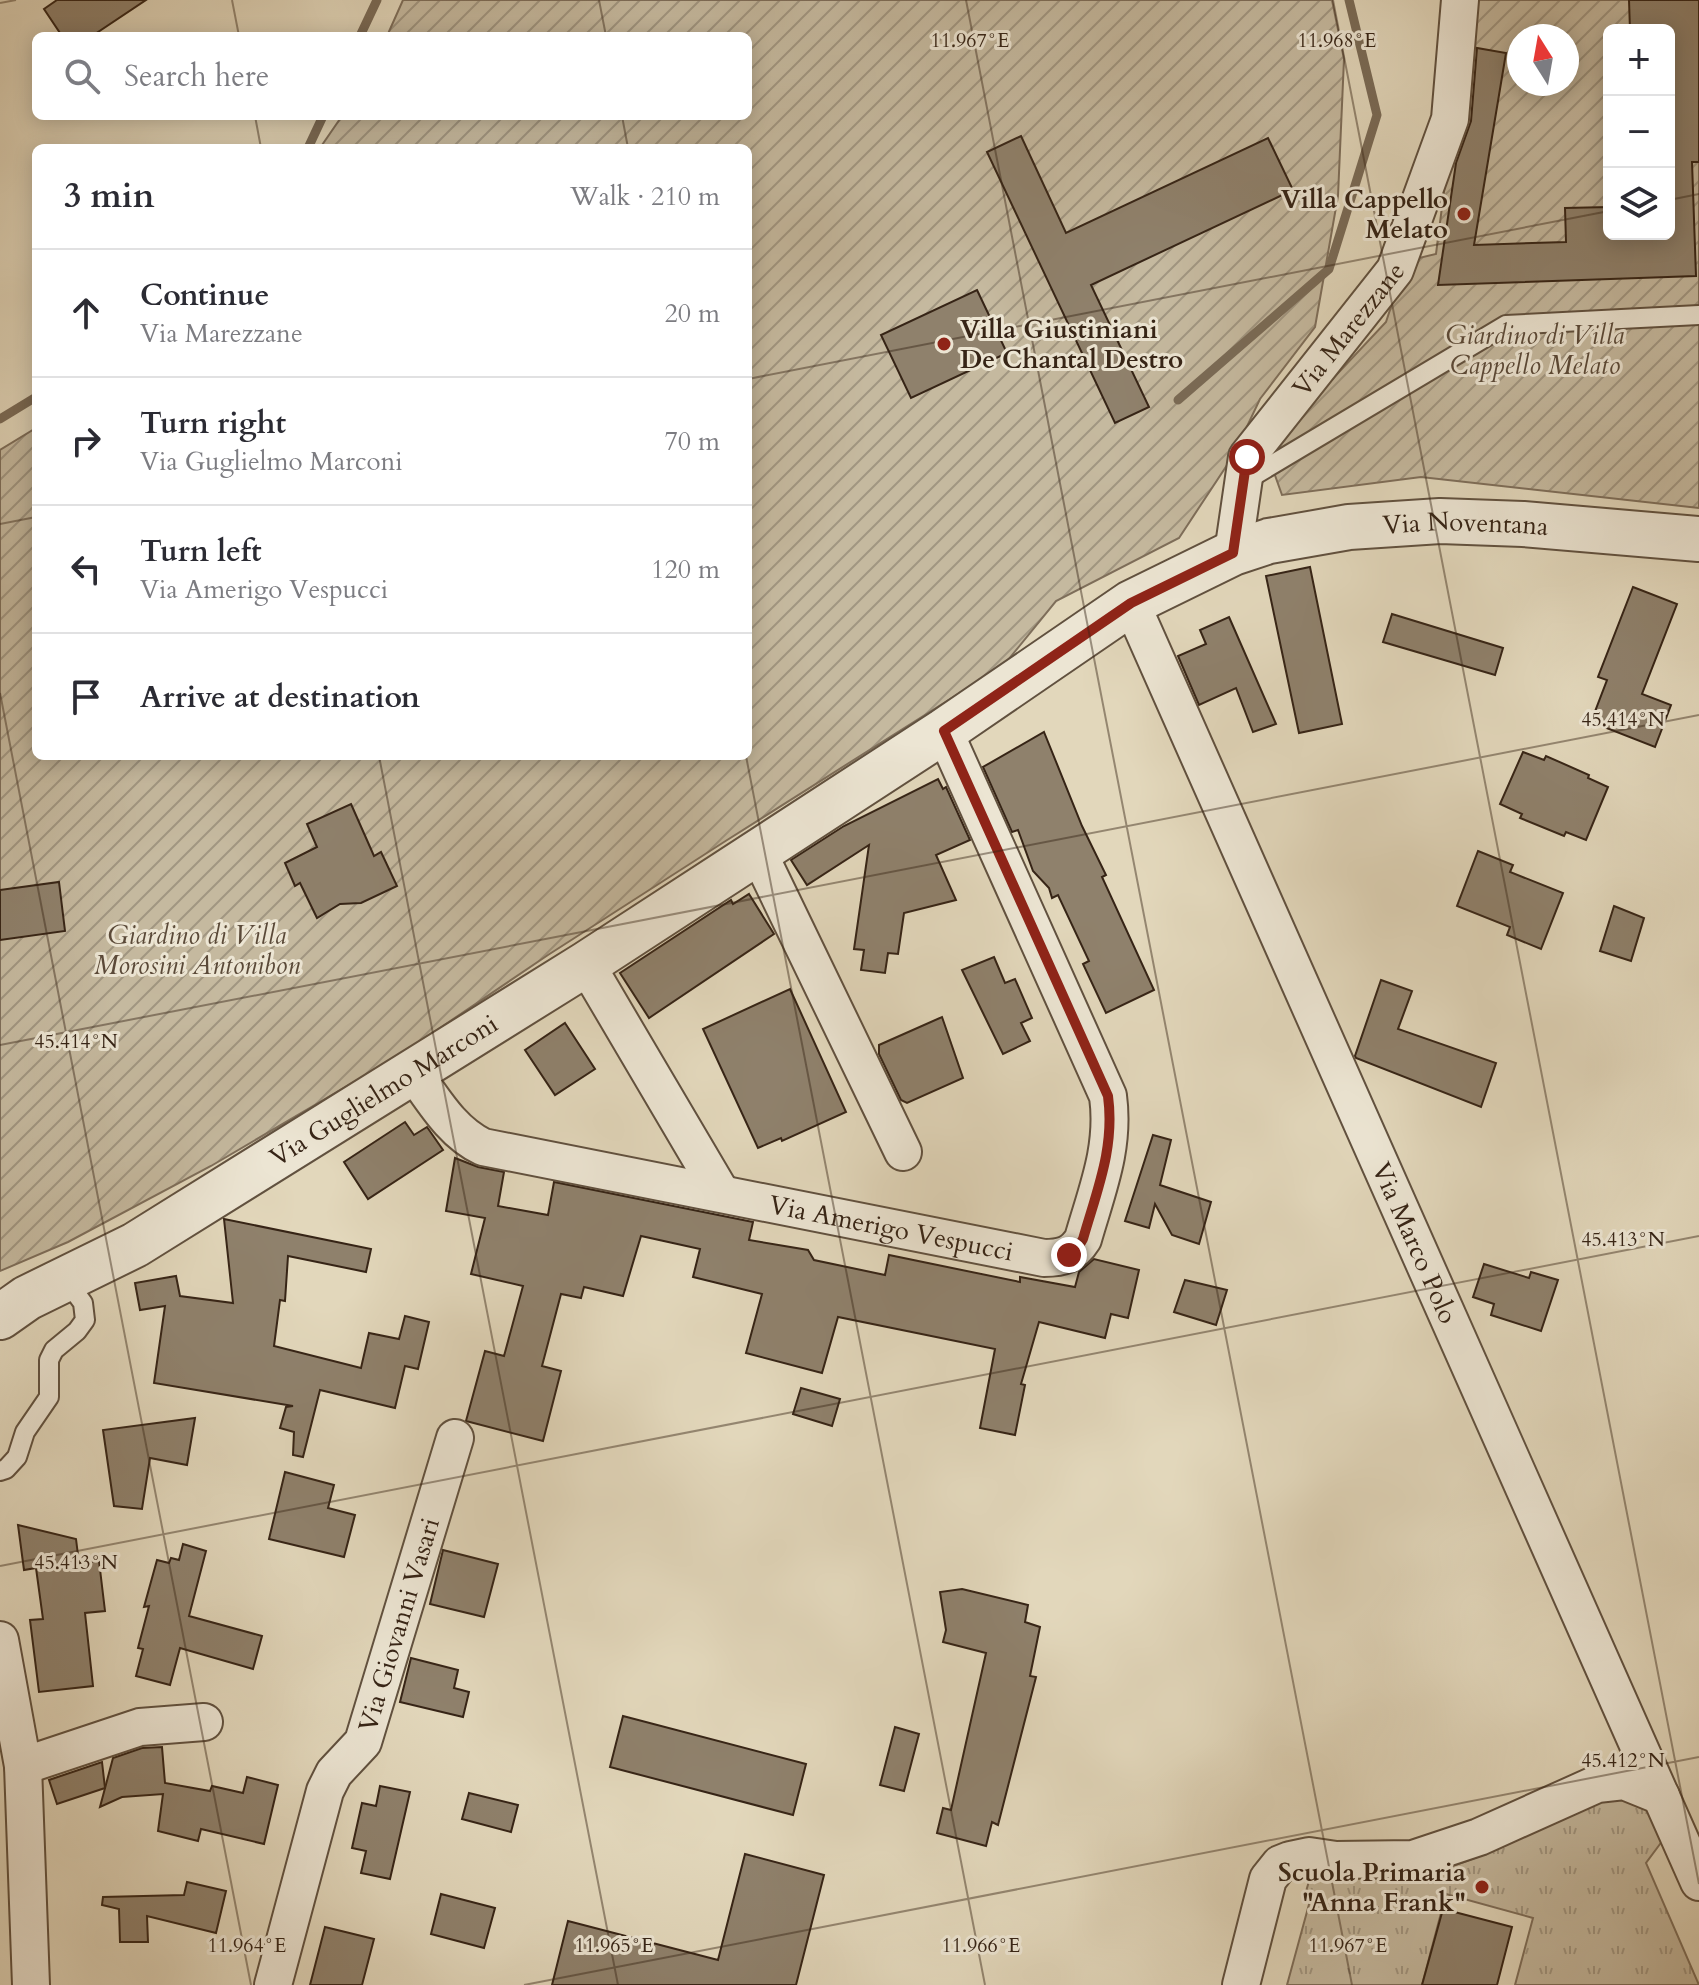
<!DOCTYPE html>
<meta charset="utf-8">
<style>
:root{--surface:#fff;--page:#f7f7f7;--text:#2b2b33;--muted:#7c7c81;--line:#e1e1e2}
body{margin:0;font-family:Cardo,serif;background:var(--page);color:var(--text)}
.controls{position:absolute;right:24px;top:24px;display:grid;overflow:hidden;border-radius:12px;box-shadow:0 4px 20px #0003}
.controls button{width:72px;height:72px;display:grid;place-items:center;padding:0;border:0;border-bottom:2px solid var(--line);background:var(--surface);color:var(--text);font:40px sans-serif}
.compass{position:absolute;left:1507px;top:24px;width:72px;height:72px;border-radius:50%;background:var(--surface);box-shadow:0 4px 20px #0003;rotate:349deg}
.stop{position:absolute;width:24px;height:24px;margin:-18px;border:6px solid #8f2418;border-radius:50%;background:#fff}
.stop.end{background:#8f2418;border-color:#fff;box-shadow:0 2px 8px #0008}
.list{margin:0;padding:0;list-style:none}
h2{display:flex;justify-content:space-between;align-items:center;height:104px;margin:0;padding:0 32px;font-size:34px}
h2 small{font-size:26px;font-weight:400;color:var(--muted)}
.list li{display:grid;grid-template-columns:52px 1fr auto;gap:24px;align-items:center;box-sizing:border-box;height:128px;padding:0 32px;border-top:2px solid var(--line)}
.list b{display:block;font-size:30px;white-space:nowrap}
.list p{margin:0;font-size:26px;white-space:nowrap;color:var(--muted)}
.list em{font-size:26px;font-style:normal;color:var(--muted)}
.icon{flex:none;width:44px;height:44px;fill:none;stroke:currentColor;stroke-width:2;stroke-linecap:round;stroke-linejoin:round}
.map{position:relative;flex:none;width:1699px;height:1985px;overflow:hidden}
.search{position:absolute;background:var(--surface);box-shadow:0 4px 20px #0003;left:32px;top:32px;width:720px;height:88px;display:flex;align-items:center;gap:20px;box-sizing:border-box;padding:0 28px;border-radius:12px;color:var(--muted);font-size:30px}
.panel{position:absolute;background:var(--surface);box-shadow:0 4px 20px #0003;left:32px;top:144px;width:720px;height:616px;border-radius:12px}
.map>svg:first-child{display:block}
.grass{fill:url(#grass-tufts);stroke:#7e6e5a;stroke-width:2}
.garden{fill:url(#garden-furrows);stroke:#7e6e5a;stroke-width:2;fill-rule:evenodd}
.lines{fill:none;stroke-linecap:round;stroke-linejoin:round}
.stream{stroke:#7a6b57;stroke-width:9}
.building{fill:#8f816c;stroke:#362416;stroke-width:2}
.service-casing{stroke:#61513f;stroke-width:22}
.minor-casing{stroke:#61513f;stroke-width:40}
.tertiary-casing{stroke:#61513f;stroke-width:48}
.service{stroke:#ece5d3;stroke-width:18}
.minor{stroke:#ece5d3;stroke-width:36}
.tertiary{stroke:#ece5d3;stroke-width:44}
.route{stroke:#8f2418;stroke-width:10}
.ticks{fill:none;stroke:#362416;stroke-width:2;stroke-opacity:0.45}
.poi-dot{fill:#8f2418;stroke:#ece5d3;stroke-width:3}
.labels{text-anchor:middle;dominant-baseline:central;stroke-width:6;stroke-linejoin:round;paint-order:stroke}
.poi-label{font-size:26px;font-weight:bold;fill:#362416;stroke:#ece5d3;text-anchor:end}
.street-label{font-size:26px;fill:#362416;stroke:#ece5d3}
.park-label{font-size:26px;font-style:italic;fill:#5a4938;stroke:#ece5d3}
.ticks-label{font-size:20px;text-anchor:middle;fill:#362416;stroke:#ece5d3;stroke-width:6;stroke-linejoin:round;paint-order:stroke}
</style>
<div class="map">
<svg width="1699" height="1985" viewBox="0 0 1699 1985">
<defs>
<pattern id="grass-tufts" width="24" height="20" patternUnits="userSpaceOnUse" patternTransform="scale(2)"><rect width="24" height="20" fill="#c5b99f"/><path d="M3 7l-1-3M5 7V3M7 7l1-3M15 17l-1-3M17 17v-4M19 17l1-3" fill="none" stroke="#a19681"/></pattern>
<pattern id="garden-furrows" width="10" height="10" patternUnits="userSpaceOnUse" patternTransform="scale(2)"><rect width="10" height="10" fill="#c5b99f"/><path d="M-1 1l2-2M0 10L10 0M9 11l2-2" fill="none" stroke="#a19681"/></pattern>
</defs>
<rect width="100%" height="100%" fill="#e2d7bb"/>
<filter id="stains"><feTurbulence type="fractalNoise" baseFrequency=".0025" numOctaves="4"/><feColorMatrix values="0 0 0 0 .2 0 0 0 0 .09 0 0 0 0 .02 0 0 0 .5 -.17"/></filter>
<radialGradient id="worn" r=".72"><stop offset=".6" stop-color="#630" stop-opacity="0"/><stop offset="1" stop-color="#630" stop-opacity=".3"/></radialGradient>
<!-- grass -->
<path class="grass" d="M1608,1797L1634,1798L1650,1812L1663,1840L1646,1863L1699,1985H1515L1533,1918L1446,1894L1422,1985H1287L1311,1897L1305,1895L1311,1874C1340,1876 1368,1881 1397,1878C1468,1871 1543,1826 1608,1797Z"/>
<!-- garden -->
<g class="garden">
<polygon points="403,0 1332,0 1344,59 1338,196 1315,327 1260,399 1233,456 1179,538 1056,601 1004,665 724,842 548,955 400,1055 211,1166 68,1242 0,1271 0,450 36,428 36,756 748,756 748,148 320,148 342,116 748,116 748,36 387,36"/>
<path d="M1478,0H1699V508L1421,477L1282,495L1266,450L1386,322L1406,261L1436,254L1448,160L1476,25ZM1609,30H1669V234H1609ZM1519,36H1567V84H1519Z"/>
</g>
<g class="lines">
<!-- stream -->
<g class="stream">
<polyline points="360,36 377,0"/>
<polyline points="308,148 323,116"/>
<polyline points="1178,400 1329,269 1377,115 1349,0"/>
<polyline points="0,419 36,397"/>
</g>
</g>
<!-- building -->
<g class="building">
<polygon points="57,0 146,0 92,36 62,36 44,9"/>
<polygon points="1629,0 1699,0 1699,162 1692,162 1696,276 1438,285 1456,163 1471,121 1477,48 1506,53 1474,245 1566,242 1565,208 1609,207 1609,234 1669,234 1669,30 1630,30"/>
<polygon points="1021,136 1066,233 1268,138 1293,190 1091,285 1149,407 1115,423 987,152"/>
<polygon points="977,290 1007,353 911,398 881,335"/>
<polygon points="1310,567 1342,724 1299,733 1266,576"/>
<polygon points="1633,587 1677,604 1642,694 1671,705 1655,747 1591,722 1607,680 1598,677"/>
<polygon points="1392,614 1503,648 1495,675 1383,642"/>
<polygon points="1229,617 1276,724 1253,732 1236,688 1199,705 1178,656 1206,644 1200,630"/>
<polygon points="1044,732 1082,826 1106,875 1102,877 1154,990 1106,1013 1083,964 1089,961 1058,895 1052,898 1049,888 1033,871 1018,830 1012,832 983,767"/>
<polygon points="1523,752 1544,760 1546,756 1589,775 1588,778 1608,787 1586,840 1566,832 1564,836 1520,818 1522,814 1500,804"/>
<polygon points="938,779 943,789 946,787 970,840 936,855 956,900 904,913 898,954 888,953 885,973 861,970 864,950 854,949 869,845 807,885 791,860 844,826"/>
<polygon points="351,804 374,856 381,852 397,886 361,903 340,904 317,918 300,883 295,886 285,863 317,847 307,824"/>
<polygon points="1478,851 1513,865 1510,872 1563,893 1541,949 1507,935 1510,927 1457,906"/>
<polygon points="59,882 65,931 0,940 0,890"/>
<polygon points="749,894 774,934 649,1018 620,973 731,900 733,904"/>
<polygon points="1614,906 1644,918 1631,961 1600,951"/>
<polygon points="994,957 1005,983 1015,979 1032,1018 1021,1023 1030,1041 1003,1054 962,970"/>
<polygon points="1381,980 1412,991 1398,1029 1496,1063 1481,1107 1356,1058 1355,1056"/>
<polygon points="790,989 846,1112 782,1141 781,1138 758,1148 703,1029"/>
<polygon points="942,1017 963,1078 907,1103 901,1100 879,1054 879,1045"/>
<polygon points="565,1023 595,1069 555,1095 525,1050"/>
<polygon points="405,1122 414,1135 427,1127 443,1150 368,1199 344,1162"/>
<polygon points="1153,1135 1171,1140 1160,1185 1211,1202 1199,1244 1172,1235 1155,1204 1149,1228 1125,1221"/>
<polygon points="455,1158 478,1167 504,1172 498,1206 548,1215 554,1182 753,1222 749,1240 808,1250 814,1260 885,1275 889,1255 1020,1282 1020,1277 1075,1287 1079,1272 1094,1259 1139,1270 1128,1318 1111,1314 1105,1338 1039,1322 1021,1384 1025,1385 1015,1435 980,1428 995,1349 838,1317 822,1373 746,1353 762,1294 693,1277 700,1249 641,1236 623,1296 584,1287 581,1298 561,1294 542,1366 561,1371 543,1441 466,1421 485,1351 504,1356 523,1286 471,1274 485,1218 446,1211"/>
<polygon points="224,1219 371,1249 366,1272 288,1256 285,1301 280,1300 274,1346 361,1368 369,1333 399,1339 405,1316 429,1322 418,1369 405,1366 395,1408 320,1390 303,1457 293,1455 294,1432 280,1428 286,1407 293,1406 154,1383 165,1306 140,1310 135,1283 176,1276 180,1296 233,1303"/>
<polygon points="1484,1264 1529,1278 1531,1272 1558,1280 1541,1331 1491,1315 1494,1304 1473,1297"/>
<polygon points="1185,1280 1227,1290 1216,1325 1174,1312"/>
<polygon points="801,1388 840,1399 832,1426 793,1414"/>
<polygon points="195,1418 187,1465 150,1458 142,1509 114,1506 103,1430"/>
<polygon points="285,1472 334,1485 328,1508 355,1515 344,1557 269,1539"/>
<polygon points="18,1525 76,1539 79,1563 99,1561 105,1611 85,1613 93,1686 39,1692 30,1620 43,1619 36,1568 24,1570"/>
<polygon points="183,1544 206,1551 189,1616 262,1636 253,1669 180,1648 170,1685 136,1676 143,1649 138,1648 149,1606 144,1607 157,1560 169,1563 171,1558 179,1560"/>
<polygon points="443,1550 498,1564 484,1617 430,1604"/>
<polygon points="962,1589 1028,1605 1025,1622 1040,1627 1030,1676 1036,1677 998,1825 992,1822 986,1846 937,1833 943,1808 951,1810 986,1653 943,1642 946,1630 940,1592"/>
<polygon points="411,1658 458,1670 454,1688 469,1692 463,1717 400,1702"/>
<polygon points="623,1716 806,1764 793,1815 610,1767"/>
<polygon points="895,1727 919,1734 904,1791 880,1785"/>
<polygon points="162,1747 165,1783 210,1791 212,1786 243,1793 247,1777 278,1785 264,1844 201,1829 198,1841 158,1831 163,1794 122,1797 100,1807 113,1758 142,1748"/>
<polygon points="102,1762 105,1788 57,1804 49,1780"/>
<polygon points="380,1786 410,1792 390,1879 361,1873 366,1851 352,1848 362,1803 376,1806"/>
<polygon points="469,1793 518,1805 511,1832 462,1819"/>
<polygon points="745,1854 824,1875 796,1985 552,1985 568,1921 718,1960"/>
<polygon points="187,1882 226,1891 216,1933 147,1916 148,1942 120,1942 119,1909 102,1905 103,1897 184,1895"/>
<polygon points="441,1894 495,1908 484,1948 431,1934"/>
<polygon points="1443,1909 1512,1927 1497,1985 1422,1985"/>
<polygon points="325,1927 374,1939 362,1985 310,1985"/>
</g>
<g class="lines">
<defs>
<g id="service">
<polyline points="1243,482 1506,325 1699,315"/>
<polyline points="0,1471 6,1469 17,1457 25,1432 49,1397 49,1360 54,1350 77,1331 85,1320 83,1303 66,1280"/>
</g>
<g id="minor">
<path id="s1" d="M1233,553L1247,457L1395,270L1450,119L1460,0"/>
<path id="s2" d="M1131,603L1699,1882"/>
<polyline points="758,852 903,1152"/>
<polyline points="586,964 721,1193"/>
<path id="s3" d="M413,1072C433,1099 451,1132 483,1147L1044,1258C1062,1258 1073,1255 1083,1239C1097,1190 1115,1148 1108,1096L944,731"/>
<polyline points="0,1640 23,1766 31,1985"/>
<polyline points="23,1766 140,1727 204,1722"/>
<path id="s4" d="M273,1985L325,1791L334,1773L363,1742L455,1438"/>
<polyline points="1241,1985 1268,1879 1280,1864 1290,1860 1309,1856 1336,1860 1413,1859 1479,1837 1597,1784 1624,1781 1661,1796"/>
</g>
<g id="tertiary">
<path id="s5" d="M0,1317L27,1298L135,1245L586,964L944,731L1131,603L1233,553L1269,541L1349,527L1440,521L1523,524L1699,539"/>
</g>
</defs>
<!-- service casing -->
<use href="#service" class="service-casing"/>
<!-- minor casing -->
<use href="#minor" class="minor-casing"/>
<!-- tertiary casing -->
<use href="#tertiary" class="tertiary-casing"/>
<!-- service -->
<use href="#service" class="service"/>
<!-- minor -->
<use href="#minor" class="minor"/>
<!-- tertiary -->
<use href="#tertiary" class="tertiary"/>
</g>
<g class="lines">
<!-- route -->
<path class="route" d="M1069,1255L1077,1249L1083,1239C1097,1190 1115,1148 1108,1096L944,731L1131,603L1233,553L1247,457"/>
</g>
<!-- ticks -->
<path class="ticks" d="M232,0L239,36M599,0L606,36M966,0L1352,1985M1333,0L1699,1884M0,3L16,0M255,116L261,148M622,116L628,148M1669,200L1699,194M748,379L1609,211M0,524L36,517M0,693L251,1985M379,756L618,1985M746,756L985,1985M0,1045L1699,715M0,1566L1699,1236M524,1985L1699,1757"/>
<!-- markers -->
<g class="poi-dot">
<circle cx="1464" cy="214" r="8"/>
<circle cx="944" cy="344" r="8"/>
<circle cx="1482" cy="1887" r="8"/>
</g>
<g class="labels">
<!-- poi labels -->
<g class="poi-label">
<text x="1448" y="199">Villa Cappello<tspan x="1448" dy="30">Melato</tspan></text>
<text x="960" y="329" text-anchor="start">Villa Giustiniani<tspan x="960" dy="30">De Chantal Destro</tspan></text>
<text x="1466" y="1872">Scuola Primaria<tspan x="1466" dy="30">"Anna Frank"</tspan></text>
</g>
<!-- street labels -->
<g class="street-label">
<text stroke="none"><textPath href="#s1" startOffset="260">Via Marezzane</textPath></text>
<text stroke="none"><textPath href="#s5" startOffset="1688">Via Noventana</textPath></text>
<text stroke="none"><textPath href="#s5" startOffset="446">Via Guglielmo Marconi</textPath></text>
<text stroke="none"><textPath href="#s3" startOffset="520">Via Amerigo Vespucci</textPath></text>
<text stroke="none"><textPath href="#s2" startOffset="700">Via Marco Polo</textPath></text>
<text stroke="none"><textPath href="#s4" startOffset="386">Via Giovanni Vasari</textPath></text>
</g>
<!-- park labels -->
<g class="park-label">
<text x="1535" y="335">Giardino di Villa<tspan x="1535" dy="30">Cappello Melato</tspan></text>
<text x="197" y="935">Giardino di Villa<tspan x="197" dy="30">Morosini Antonibon</tspan></text>
</g>
</g>
<g class="ticks-label">
<text x="970" y="47">11.967°E</text>
<text x="1337" y="47">11.968°E</text>
<text x="1623" y="726">45.414°N</text>
<text x="76" y="1048">45.414°N</text>
<text x="1623" y="1246">45.413°N</text>
<text x="76" y="1569">45.413°N</text>
<text x="1623" y="1767">45.412°N</text>
<text x="247" y="1952">11.964°E</text>
<text x="614" y="1952">11.965°E</text>
<text x="981" y="1952">11.966°E</text>
<text x="1348" y="1952">11.967°E</text>
</g>
<rect width="100%" height="100%" filter="url(#stains)"/>
<rect width="100%" height="100%" fill="url(#worn)"/>
</svg>
<div class="controls">
<button>+</button>
<button>−</button>
<button><svg class="icon" aria-label="layers" viewBox="0 0 24 24"><path d="M12 4l9 5-9 5-9-5zM3 14l9 5 9-5"/></svg></button>
</div>
<svg class="compass" viewBox="-18 -18 36 36"><path d="M0-13l5 13h-10z" fill="#e53935"/><path d="M0 13l5-13h-10z" fill="#7c7c81"/></svg>
<div class="stop" style="left:1247px;top:457px"></div>
<div class="stop end" style="left:1069px;top:1255px"></div>
<div class="search"><svg class="icon" aria-label="search" viewBox="0 0 24 24"><circle cx="10" cy="10" r="6"/><path d="M15 15l6 6"/></svg>Search here</div>
<section class="panel">
<h2>3 min<small>Walk · 210 m</small></h2>
<ul class="list">
<li><svg class="icon" aria-label="ahead" viewBox="0 0 24 24"><path d="M12 20V5M6 11l6-6 6 6"/></svg><div><b>Continue</b><p>Via Marezzane</p></div><em>20 m</em></li>
<li><svg class="icon" aria-label="right" viewBox="0 0 24 24"><path d="M7 20v-9h11M14 6l5 5-5 5"/></svg><div><b>Turn right</b><p>Via Guglielmo Marconi</p></div><em>70 m</em></li>
<li><svg class="icon" aria-label="left" viewBox="0 0 24 24"><path d="M17 20v-9H6M10 6l-5 5 5 5"/></svg><div><b>Turn left</b><p>Via Amerigo Vespucci</p></div><em>120 m</em></li>
<li><svg class="icon" aria-label="arrive" viewBox="0 0 24 24"><path d="M6 21V4h12l-3 4 3 4H6"/></svg><div><b>Arrive at destination</b></div></li>
</ul>
</section>
</div>
